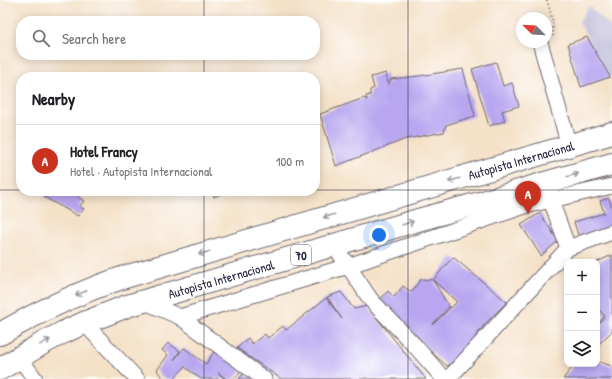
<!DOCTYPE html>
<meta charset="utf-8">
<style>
:root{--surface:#fff;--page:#f6f6f6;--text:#202124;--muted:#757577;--line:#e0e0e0;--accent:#c8321e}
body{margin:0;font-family:"Patrick Hand",sans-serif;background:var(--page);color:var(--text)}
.controls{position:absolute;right:12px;bottom:12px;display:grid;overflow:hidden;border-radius:8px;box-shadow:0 2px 10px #0003}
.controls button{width:36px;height:36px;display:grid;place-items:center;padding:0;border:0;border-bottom:1px solid var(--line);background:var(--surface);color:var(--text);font:20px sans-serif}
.compass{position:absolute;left:516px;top:12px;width:36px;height:36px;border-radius:50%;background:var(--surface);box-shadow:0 2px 10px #0003;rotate:294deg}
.you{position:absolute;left:379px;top:235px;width:14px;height:14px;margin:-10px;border:3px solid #fff;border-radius:50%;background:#1a73e8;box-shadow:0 0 0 6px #1a73e833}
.badge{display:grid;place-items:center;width:26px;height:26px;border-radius:50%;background:var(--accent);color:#fff;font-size:13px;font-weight:700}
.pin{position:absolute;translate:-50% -33px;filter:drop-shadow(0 1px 2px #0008)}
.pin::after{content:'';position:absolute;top:21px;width:14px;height:12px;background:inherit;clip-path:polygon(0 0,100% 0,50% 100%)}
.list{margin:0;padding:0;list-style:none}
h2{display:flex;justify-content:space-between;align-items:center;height:52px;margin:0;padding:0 16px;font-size:17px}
h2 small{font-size:13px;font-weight:400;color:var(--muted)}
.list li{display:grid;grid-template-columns:26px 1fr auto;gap:12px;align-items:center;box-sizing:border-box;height:72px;padding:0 16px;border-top:1px solid var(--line)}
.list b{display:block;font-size:15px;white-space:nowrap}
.list p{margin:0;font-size:13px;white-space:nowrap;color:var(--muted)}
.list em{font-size:13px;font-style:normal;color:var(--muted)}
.icon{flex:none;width:22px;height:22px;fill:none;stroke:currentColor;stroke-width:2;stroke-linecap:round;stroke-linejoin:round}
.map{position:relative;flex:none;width:612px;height:379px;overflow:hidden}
.search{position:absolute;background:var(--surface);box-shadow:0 2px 10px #0003;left:16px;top:16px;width:304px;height:44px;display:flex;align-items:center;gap:10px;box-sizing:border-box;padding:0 14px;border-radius:16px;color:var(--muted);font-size:15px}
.panel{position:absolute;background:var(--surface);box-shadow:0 2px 10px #0003;left:16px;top:72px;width:304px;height:124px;border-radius:16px}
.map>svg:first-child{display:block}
.industrial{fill:#c3c1db}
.building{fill:#b8a7f0}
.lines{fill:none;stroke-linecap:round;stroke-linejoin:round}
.minor-casing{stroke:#6c656c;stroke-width:17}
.highway-casing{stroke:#6c656c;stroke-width:24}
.path{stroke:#6c656c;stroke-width:2;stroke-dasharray:1 3;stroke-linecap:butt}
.minor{stroke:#fff;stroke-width:15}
.highway{stroke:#fff;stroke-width:22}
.oneway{stroke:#9c9ca7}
.grid{fill:none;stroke:#22223b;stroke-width:1;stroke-opacity:0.55}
.labels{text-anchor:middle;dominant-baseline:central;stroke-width:4;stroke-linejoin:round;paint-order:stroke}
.shield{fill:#fff;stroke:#646476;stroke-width:1}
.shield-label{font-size:12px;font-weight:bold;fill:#22223b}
.street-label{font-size:13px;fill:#22223b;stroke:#fff}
</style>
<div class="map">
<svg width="612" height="379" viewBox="0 0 612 379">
<rect width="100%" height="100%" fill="#fff"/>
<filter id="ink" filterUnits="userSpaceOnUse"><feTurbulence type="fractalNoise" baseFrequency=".025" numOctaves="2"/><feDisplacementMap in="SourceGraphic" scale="8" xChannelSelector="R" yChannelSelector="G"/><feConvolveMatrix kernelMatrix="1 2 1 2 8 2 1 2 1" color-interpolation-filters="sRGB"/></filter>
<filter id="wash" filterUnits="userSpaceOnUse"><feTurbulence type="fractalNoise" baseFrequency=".012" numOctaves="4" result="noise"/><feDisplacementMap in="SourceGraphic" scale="16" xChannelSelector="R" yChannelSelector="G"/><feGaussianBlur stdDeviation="0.9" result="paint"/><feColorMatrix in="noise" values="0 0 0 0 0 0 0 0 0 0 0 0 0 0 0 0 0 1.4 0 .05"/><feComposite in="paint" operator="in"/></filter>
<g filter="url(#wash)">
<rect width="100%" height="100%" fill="#f4e1c7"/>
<!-- industrial -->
<polygon class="industrial" points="589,6 612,28 612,77 610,77 579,22"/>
<g id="blocks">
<!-- building -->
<g class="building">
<polygon points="587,37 610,77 581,87 568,44"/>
<polygon points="496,62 503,86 512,83 519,106 502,111 505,121 489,126 472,69"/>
<polygon points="463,69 475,116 446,125 444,132 406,139 336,166 320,114 364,98 367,100 366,96 370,95 370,90 374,88 371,77 386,73 388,85 391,79 419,76"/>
<polygon points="49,191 81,191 77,196 84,201 79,207 84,209 78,216 44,197"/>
<polygon points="212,191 228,191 214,197"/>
<polygon points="609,198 612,208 612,228 579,238 574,222 604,213 600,201"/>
<polygon points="540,213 558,241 541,256 521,225"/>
<polygon points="612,255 612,331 597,346 597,325 605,316 597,308 597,262"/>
<polygon points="453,257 507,302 484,325 462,356 447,366 377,303 388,291 394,297 403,286 411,292 421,279 433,280 449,307 432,325 457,302 433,280"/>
<polygon points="341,292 354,309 367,306 426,379 368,379 366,378 364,379 281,379 237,348 248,338 252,344 265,334 268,338 283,326 286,330 326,298 342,319 327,297"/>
<polygon points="168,343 180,351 174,360 184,348 206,364 215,350 242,369 234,379 227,379 218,373 225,379 201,379 185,367 173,379 165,379 161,376 157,370 168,355 162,350"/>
<polygon points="597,361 612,366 612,379 563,379 575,364 597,364"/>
<polygon points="245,372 253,379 239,379"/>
</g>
</g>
</g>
<g filter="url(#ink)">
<use href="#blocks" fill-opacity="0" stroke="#6c656c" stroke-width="1"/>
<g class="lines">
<defs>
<g id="minor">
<polyline points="540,42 569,146"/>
<polyline points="334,245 371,300 416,347 444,379"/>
<polyline points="568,248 612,232"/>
<polyline points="143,301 180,317 348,266 525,206 612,186"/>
<polyline points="180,317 264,379"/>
<polyline points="84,323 137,379"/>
<polyline points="19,357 35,379"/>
<polyline points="448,379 568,248 548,192"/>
</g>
<g id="highway">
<path d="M0,334C40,311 81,291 125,277L612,133"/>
<polyline points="0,369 45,342 64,332 84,323 127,306 334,245 418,220 483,202 545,183 612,164"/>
</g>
</defs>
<!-- minor casing -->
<use href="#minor" class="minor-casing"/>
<!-- highway casing -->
<use href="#highway" class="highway-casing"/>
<!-- path -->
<polyline class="path" points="547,0 553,22 553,39"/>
<!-- minor -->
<use href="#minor" class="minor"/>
<!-- highway -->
<use href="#highway" class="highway"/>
</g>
<!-- one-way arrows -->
<defs><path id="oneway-shaft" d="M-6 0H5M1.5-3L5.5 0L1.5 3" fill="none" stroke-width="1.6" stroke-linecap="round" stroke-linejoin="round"/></defs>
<g class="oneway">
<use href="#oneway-shaft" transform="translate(573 175) rotate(-16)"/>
<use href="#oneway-shaft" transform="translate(454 180) rotate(164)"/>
<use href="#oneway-shaft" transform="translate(329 216) rotate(164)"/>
<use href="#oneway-shaft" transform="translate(408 223) rotate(-17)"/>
<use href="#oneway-shaft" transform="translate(204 253) rotate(164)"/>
<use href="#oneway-shaft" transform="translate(81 293) rotate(157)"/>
<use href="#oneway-shaft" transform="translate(45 342) rotate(-29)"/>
</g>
</g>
<!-- grid -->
<path class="grid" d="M204,0V21M408,0V379M204,55V77M0,190H21M315,190H612M204,191V379"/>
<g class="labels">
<!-- shield labels -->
<rect class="shield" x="291" y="245" width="20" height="20" rx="3"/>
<g class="shield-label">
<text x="301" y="255">70</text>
</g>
<!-- street labels -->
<g class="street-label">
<text transform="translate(521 160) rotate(-16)">Autopista Internacional</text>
<text transform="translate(221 279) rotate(-16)">Autopista Internacional</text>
</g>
</g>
</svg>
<div class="controls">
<button>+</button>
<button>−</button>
<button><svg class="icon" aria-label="layers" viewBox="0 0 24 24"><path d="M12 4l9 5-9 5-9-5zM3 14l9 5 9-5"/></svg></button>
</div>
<svg class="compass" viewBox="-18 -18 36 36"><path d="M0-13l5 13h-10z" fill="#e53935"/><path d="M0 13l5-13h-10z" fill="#757577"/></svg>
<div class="you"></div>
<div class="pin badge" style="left:528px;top:214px">A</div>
<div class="search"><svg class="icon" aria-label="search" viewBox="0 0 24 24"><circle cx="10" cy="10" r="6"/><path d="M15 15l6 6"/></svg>Search here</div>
<section class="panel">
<h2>Nearby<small></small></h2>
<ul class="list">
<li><span class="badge">A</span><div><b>Hotel Francy</b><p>Hotel · Autopista Internacional</p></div><em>100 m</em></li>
</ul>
</section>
</div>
